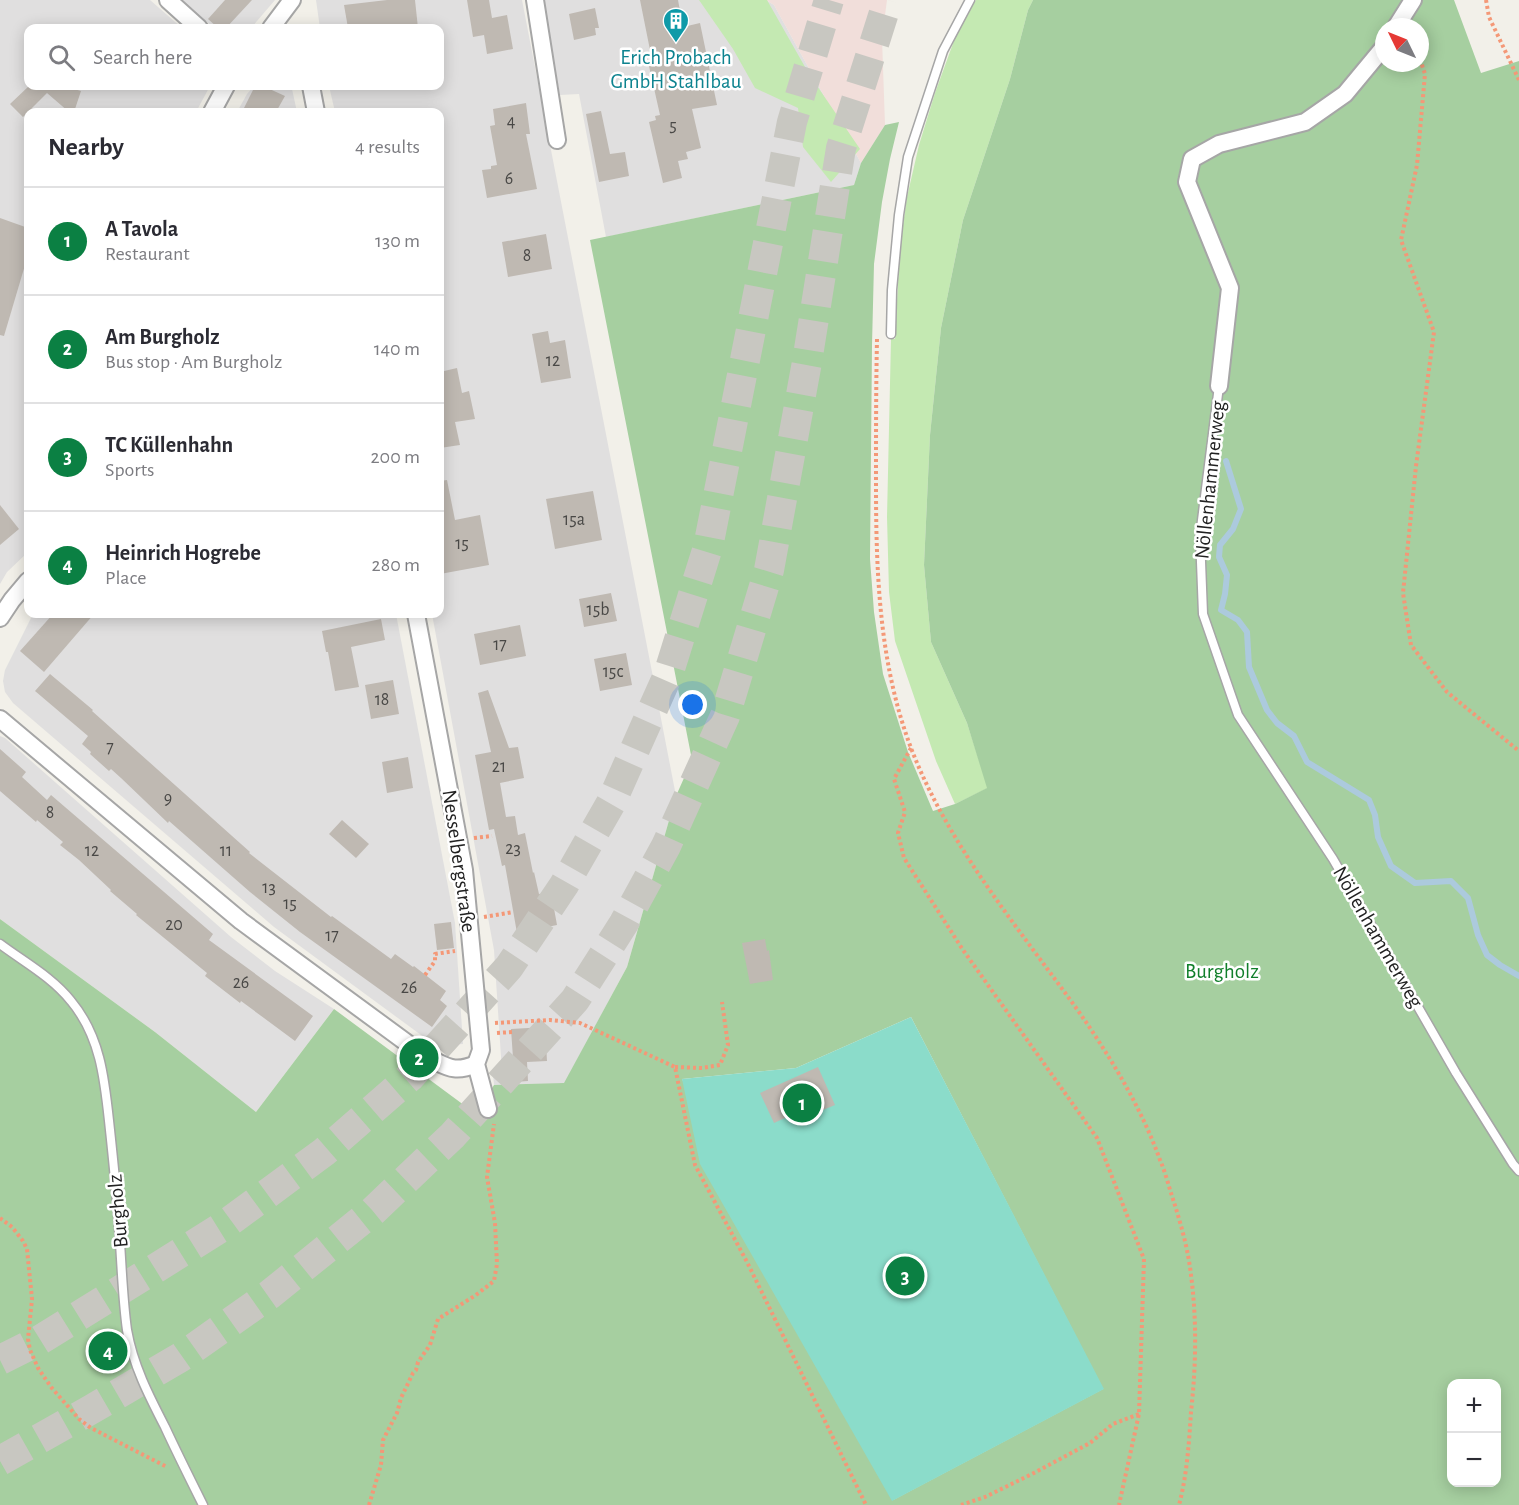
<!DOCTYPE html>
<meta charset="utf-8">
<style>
:root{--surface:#fff;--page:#f7f7f7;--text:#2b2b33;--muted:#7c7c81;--line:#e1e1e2;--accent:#0b8043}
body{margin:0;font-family:"Alegreya Sans",sans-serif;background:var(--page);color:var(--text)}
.controls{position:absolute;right:18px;bottom:18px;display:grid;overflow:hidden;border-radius:12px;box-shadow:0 3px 15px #0003}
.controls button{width:54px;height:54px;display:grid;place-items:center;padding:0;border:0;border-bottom:2px solid var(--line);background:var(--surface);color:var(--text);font:30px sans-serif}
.compass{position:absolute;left:1375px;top:18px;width:54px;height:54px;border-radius:50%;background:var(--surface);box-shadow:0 3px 15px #0003;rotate:313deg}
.you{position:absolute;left:693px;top:705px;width:21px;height:21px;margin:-15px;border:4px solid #fff;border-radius:50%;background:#1a73e8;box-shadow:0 0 0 9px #1a73e833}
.badge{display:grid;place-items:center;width:39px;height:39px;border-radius:50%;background:var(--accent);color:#fff;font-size:20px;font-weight:700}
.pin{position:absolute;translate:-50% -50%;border:3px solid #fff;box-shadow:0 2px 6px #0006}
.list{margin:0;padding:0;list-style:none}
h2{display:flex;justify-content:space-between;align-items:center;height:78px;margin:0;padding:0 24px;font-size:26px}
h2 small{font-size:20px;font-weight:400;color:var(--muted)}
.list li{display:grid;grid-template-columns:39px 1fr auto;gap:18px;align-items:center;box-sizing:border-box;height:108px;padding:0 24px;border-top:2px solid var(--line)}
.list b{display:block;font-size:22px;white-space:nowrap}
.list p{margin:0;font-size:20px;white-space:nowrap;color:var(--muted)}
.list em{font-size:20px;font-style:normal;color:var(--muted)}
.icon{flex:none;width:33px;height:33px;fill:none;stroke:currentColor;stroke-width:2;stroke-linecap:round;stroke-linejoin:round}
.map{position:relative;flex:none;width:1519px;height:1505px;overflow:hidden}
.search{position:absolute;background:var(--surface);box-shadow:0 3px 15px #0003;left:24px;top:24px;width:420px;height:66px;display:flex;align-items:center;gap:15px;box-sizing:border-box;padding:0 21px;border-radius:12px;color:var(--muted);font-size:22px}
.panel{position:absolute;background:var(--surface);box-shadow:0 3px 15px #0003;left:24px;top:108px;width:420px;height:510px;border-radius:12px}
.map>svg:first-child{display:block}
.residential{fill:#e0dfdf}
.commercial{fill:#f1deda}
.grass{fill:#c4e9b2}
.forest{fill:#a6cfa0;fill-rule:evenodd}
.pitch{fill:#8bdcca}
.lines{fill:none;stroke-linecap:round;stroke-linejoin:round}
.stream{stroke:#accadd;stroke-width:6}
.building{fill:#bfb9b2}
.highway-tunnel{stroke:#c8c7c1;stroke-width:30;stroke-dasharray:30 15;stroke-linecap:butt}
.lane-casing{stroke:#a6a6a6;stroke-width:11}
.street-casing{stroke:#a6a6a6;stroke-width:20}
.path{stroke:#f49877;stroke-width:4;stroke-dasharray:3 3;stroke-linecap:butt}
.lane{stroke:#fff;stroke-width:8}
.street{stroke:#fff;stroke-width:16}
.labels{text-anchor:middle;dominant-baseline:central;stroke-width:5;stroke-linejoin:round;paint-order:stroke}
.number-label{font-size:18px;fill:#494846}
.culture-label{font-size:21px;fill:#0d838f;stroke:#fff}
.street-label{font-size:21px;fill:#222;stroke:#fff}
.park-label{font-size:21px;fill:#117f2b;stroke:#fff}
</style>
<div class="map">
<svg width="1519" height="1505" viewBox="0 0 1519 1505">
<rect width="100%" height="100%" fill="#f2f0e9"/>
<!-- residential -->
<g class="residential">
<polygon points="0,0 150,0 182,28 28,28 28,86 210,86 196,112 28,112 28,552 7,572 0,584"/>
<polygon points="182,0 275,0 251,28 214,28"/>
<polygon points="316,0 522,0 676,796 627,967 564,1084 494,1085 493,1074 502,1072 494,950 432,614 440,614 440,112 335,112 329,86 440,86 440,28 320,28"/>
<polygon points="543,0 766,0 774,5 861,163 854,185 606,237 579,94 560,95"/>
<polygon points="254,86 284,86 292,89 297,112 237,112 247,94"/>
<polygon points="33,614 396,614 455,923 463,1044 436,1046 274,927 13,703 5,692 3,681 5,670"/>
<polygon points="0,736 5,738 231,937 275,971 334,1009 256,1112 155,1032 0,919"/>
</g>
<!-- commercial -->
<polygon class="commercial" points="766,0 887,0 882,38 885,125 861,163 774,5"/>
<!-- grass -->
<g class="grass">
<polygon points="699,0 767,0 809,74 860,149 831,182 803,147 798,108 755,88 733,49"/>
<polygon points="976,0 1033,0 1028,10 1010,79 963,220 941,328 930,435 924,565 931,642 967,723 988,788 955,804 936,761 895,641 889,592 887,517 891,339 895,339 900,245 907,197 919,145 935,93 959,27"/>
</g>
<!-- forest -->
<path class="forest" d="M1033,0H1454L1481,73L1519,61V1505H0V919L155,1032L256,1112L334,1009L476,1114L494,1085L564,1083L627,967L676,796L692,760L590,240L854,185L861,163L885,125L899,122L890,159L882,202L874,264L872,345L870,559L874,612L883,674L908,752L933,811L955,804L987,788L967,723L931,642L924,565L930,435L941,328L963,220L1010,79L1028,10ZM1384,27H1420V63H1384ZM911,1017L1103,1389L893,1500L682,1079L796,1068ZM1452,1384H1496V1482H1452Z"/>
<!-- pitch -->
<polygon class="pitch" points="911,1017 1104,1389 892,1501 700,1164 682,1079 796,1068"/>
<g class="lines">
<!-- stream -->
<polyline class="stream" points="1226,461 1241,509 1233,529 1220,545 1219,557 1227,575 1225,594 1221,610 1238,620 1247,632 1249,667 1267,710 1277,723 1294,736 1307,762 1369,800 1375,815 1378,837 1391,866 1415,883 1451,881 1468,898 1478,935 1487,955 1500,965 1519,976"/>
</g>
<!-- building -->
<g class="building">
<polygon points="225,0 252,0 226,28 218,28 208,19"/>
<polygon points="387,0 415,0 418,28 348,28 344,5"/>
<polygon points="467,0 489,0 492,18 507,15 513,49 487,54 484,35 473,37"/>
<polygon points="640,0 678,0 683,27 700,23 717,105 692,109 701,148 686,152 688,159 678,161 682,178 663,183 649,122 656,120 655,116 660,115 649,66 653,65"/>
<polygon points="595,8 599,28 595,28 596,35 574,40 569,14"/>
<polygon points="29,86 64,86 81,91 74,112 69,112 47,93 23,117 10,104"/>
<polygon points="255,86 263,86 285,96 276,112 242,112"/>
<polygon points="526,103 530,134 526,134 537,189 487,198 482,170 491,169 491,166 497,165 490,126 495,125 493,109"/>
<polygon points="601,111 610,154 625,152 629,176 599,182 586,114"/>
<polygon points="0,218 28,228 28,255 4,336 0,335"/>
<polygon points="546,234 552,269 508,277 502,242"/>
<polygon points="548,331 550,343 565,340 571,378 541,383 532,334"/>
<polygon points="457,368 462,393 469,391 475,419 455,422 460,445 440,448 440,372"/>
<polygon points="447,480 455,520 480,515 489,565 440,574 440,481"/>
<polygon points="593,491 602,540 555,549 546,499"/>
<polygon points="0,505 19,529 0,545"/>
<polygon points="611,593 617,621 584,627 579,599"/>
<polygon points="53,614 94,614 44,672 20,651"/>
<polygon points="381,619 385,640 351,647 359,687 335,691 328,652 326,652 322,631"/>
<polygon points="520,625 526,656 480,665 474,634"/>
<polygon points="626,653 632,685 600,691 594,659"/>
<polygon points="50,674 93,710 92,711 250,852 249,853 331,917 332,916 391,959 395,954 413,967 414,966 446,991 440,1000 447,1006 432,1027 300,932 250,892 169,821 168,823 121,778 111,769 109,771 90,754 91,752 82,744 88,736 35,691"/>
<polygon points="393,680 399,714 371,719 365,685"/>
<polygon points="488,690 509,748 518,747 524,778 500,783 506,817 515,816 518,835 525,833 533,873 534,872 539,894 551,892 557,925 517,933 505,865 502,866 494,829 489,830 475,755 491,752 478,693"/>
<polygon points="0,749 26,772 22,777 47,800 51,795 213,934 209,940 313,1016 295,1041 241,1001 240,1003 205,976 207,973 136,915 137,914 110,891 111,890 79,860 60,845 63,842 37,820 36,822 0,791"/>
<polygon points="408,757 413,788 387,793 382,762"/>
<polygon points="342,820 369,844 356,858 329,834"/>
<polygon points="451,922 454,948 437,950 434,924"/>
<polygon points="765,939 767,951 769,950 773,980 750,984 742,943"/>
<polygon points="545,1027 547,1061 527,1062 528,1081 503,1083 502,1059 513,1058 511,1029"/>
<polygon points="818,1067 835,1105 818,1112 815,1104 774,1123 760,1093"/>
</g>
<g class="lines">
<!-- highway-tunnel -->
<g class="highway-tunnel">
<polyline points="0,1360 40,1340 222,1227 324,1152 410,1077 509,967 564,885 611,803 668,675 708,547 792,122 829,0"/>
<polyline points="0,1461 92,1409 181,1357 269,1295 373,1211 453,1135 575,1000 624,923 666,846 725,716 769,570 807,362 841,148 888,0"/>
</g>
<defs>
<g id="lane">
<polyline points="891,334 892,290 899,215 908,157 943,51 970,0"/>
<polyline points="1219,386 1200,536 1203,614 1238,715 1333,859 1456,1073 1513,1164 1519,1171"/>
<path d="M0,944C24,962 52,977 71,1001C102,1038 105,1084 110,1130C114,1168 118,1205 120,1243C122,1272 123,1301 127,1330C133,1365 149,1396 165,1427C177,1453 190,1479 203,1505"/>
</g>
<g id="street">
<polyline points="168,0 199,28"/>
<polyline points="535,0 557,140"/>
<polyline points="1396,27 1413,0"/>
<polyline points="271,28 292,0"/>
<polyline points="311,86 316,112"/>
<polyline points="212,112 226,86"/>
<polyline points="1219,386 1230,288 1187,182 1192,159 1219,144 1305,122 1345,94 1384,47"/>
<polyline points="416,614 464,870 481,1050 476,1064 488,1109"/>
<polyline points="0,618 12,600 28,581"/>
<path d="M0,719L241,921L426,1057C447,1066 453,1074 476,1064"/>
</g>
</defs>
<!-- lane casing -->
<use href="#lane" class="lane-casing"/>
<!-- street casing -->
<use href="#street" class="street-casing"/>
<!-- path -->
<g class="path">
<polyline points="1486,0 1489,17 1519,80"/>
<polyline points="1420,59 1425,74 1417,165 1401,240 1434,332 1416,466 1403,593 1411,645 1447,692 1519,751"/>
<path d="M877,339C876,387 876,435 876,483C876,573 879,663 911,748C949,847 1018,927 1079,1012C1111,1058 1141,1107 1160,1160C1165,1171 1168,1184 1172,1196C1180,1221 1188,1248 1191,1275C1197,1321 1196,1366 1191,1412C1189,1443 1187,1475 1179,1505"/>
<polyline points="911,748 894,779 905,812 898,833 904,858 963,950 1097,1138 1144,1259 1139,1414 1119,1505"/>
<polyline points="474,838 492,836"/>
<polyline points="484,917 513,912"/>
<polyline points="425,975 435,961 435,954 455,951"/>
<polyline points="495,1023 550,1020 580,1023 675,1067 695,1165 747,1262 866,1505"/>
<polyline points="497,1033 512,1032"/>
<polyline points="675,1067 702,1068 720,1065 728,1045 722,1002"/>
<polyline points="0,1218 12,1227 23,1241 27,1249 32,1299 28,1339 30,1350 38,1368 51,1387 79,1419 91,1428 167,1467"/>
<polyline points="369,1505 381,1465 383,1440 397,1413 401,1398 413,1373 416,1370 418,1362 430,1345 438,1319 476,1295 494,1281 497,1264 495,1223 487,1177 494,1124"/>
<polyline points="961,1505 985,1497 1032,1474 1090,1443 1113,1424 1139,1414"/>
</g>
<!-- lane -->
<use href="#lane" class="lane"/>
<!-- street -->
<use href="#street" class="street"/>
</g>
<!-- icons -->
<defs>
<symbol id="building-pin" viewBox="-11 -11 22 30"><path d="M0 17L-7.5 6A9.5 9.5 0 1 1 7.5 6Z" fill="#0f9aa8" stroke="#fff"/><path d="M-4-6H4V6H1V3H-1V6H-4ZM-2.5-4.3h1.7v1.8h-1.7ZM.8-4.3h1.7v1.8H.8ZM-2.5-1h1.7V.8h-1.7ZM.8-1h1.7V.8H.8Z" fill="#fff"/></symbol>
</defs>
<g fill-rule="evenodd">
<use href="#building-pin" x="661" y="6" width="30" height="40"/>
</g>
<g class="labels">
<!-- number labels -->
<g class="number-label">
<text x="511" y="122">4</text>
<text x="673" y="126">5</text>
<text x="509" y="179">6</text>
<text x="527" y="256">8</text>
<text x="553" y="361">12</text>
<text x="574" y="520">15a</text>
<text x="462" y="544">15</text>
<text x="598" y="610">15b</text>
<text x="500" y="645">17</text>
<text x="613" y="672">15c</text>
<text x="382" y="700">18</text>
<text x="110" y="748">7</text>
<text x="499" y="767">21</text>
<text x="168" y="799">9</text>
<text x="50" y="813">8</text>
<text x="513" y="849">23</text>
<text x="92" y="851">12</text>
<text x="226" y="851">11</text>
<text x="269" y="888">13</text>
<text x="290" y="904">15</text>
<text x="174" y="925">20</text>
<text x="332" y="936">17</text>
<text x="241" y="983">26</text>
<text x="409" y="988">26</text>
</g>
<!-- culture labels -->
<g class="culture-label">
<text x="676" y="57">Erich Probach<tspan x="676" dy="24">GmbH Stahlbau</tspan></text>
</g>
<!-- street labels -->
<g class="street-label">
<text transform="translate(1210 480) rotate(-84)">Nöllenhammerweg</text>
<text transform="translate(459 861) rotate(82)">Nesselbergstraße</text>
<text transform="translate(1378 937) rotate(60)">Nöllenhammerweg</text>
<text transform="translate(118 1211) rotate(-95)">Burgholz</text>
</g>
<!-- park labels -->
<g class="park-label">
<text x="1222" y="971">Burgholz</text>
</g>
</g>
</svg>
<div class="controls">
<button>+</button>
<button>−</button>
</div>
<svg class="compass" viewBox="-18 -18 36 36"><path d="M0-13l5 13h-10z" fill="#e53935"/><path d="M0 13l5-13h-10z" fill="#7c7c81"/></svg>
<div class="you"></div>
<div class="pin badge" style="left:802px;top:1103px">1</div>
<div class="pin badge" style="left:419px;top:1058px">2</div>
<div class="pin badge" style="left:905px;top:1276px">3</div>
<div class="pin badge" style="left:108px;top:1351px">4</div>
<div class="search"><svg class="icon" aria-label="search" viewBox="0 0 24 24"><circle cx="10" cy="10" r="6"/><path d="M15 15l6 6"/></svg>Search here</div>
<section class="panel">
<h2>Nearby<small>4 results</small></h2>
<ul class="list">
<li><span class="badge">1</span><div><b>A Tavola</b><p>Restaurant</p></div><em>130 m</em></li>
<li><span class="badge">2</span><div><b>Am Burgholz</b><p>Bus stop · Am Burgholz</p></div><em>140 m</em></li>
<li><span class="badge">3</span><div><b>TC Küllenhahn</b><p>Sports</p></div><em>200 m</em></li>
<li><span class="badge">4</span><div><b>Heinrich Hogrebe</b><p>Place</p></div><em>280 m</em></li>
</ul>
</section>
</div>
